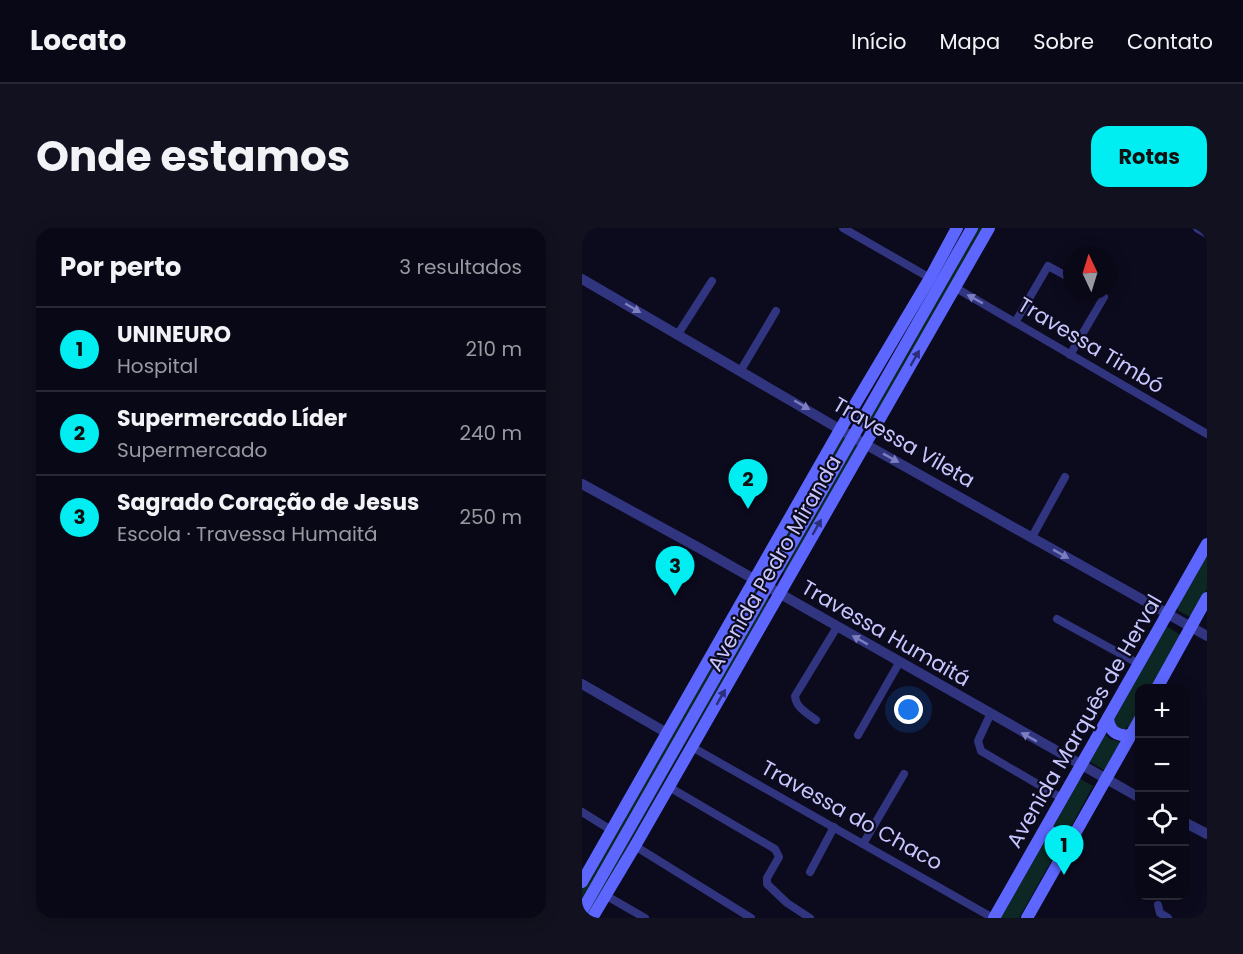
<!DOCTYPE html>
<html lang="pt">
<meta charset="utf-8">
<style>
:root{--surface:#090816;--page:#12111f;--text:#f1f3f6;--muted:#999aa1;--line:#292935;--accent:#00edf1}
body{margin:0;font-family:Poppins,sans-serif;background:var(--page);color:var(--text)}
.controls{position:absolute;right:18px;bottom:18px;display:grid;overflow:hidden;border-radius:12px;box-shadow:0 3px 15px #0003}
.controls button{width:54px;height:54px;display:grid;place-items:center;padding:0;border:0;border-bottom:2px solid var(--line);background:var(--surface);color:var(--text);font:30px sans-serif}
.compass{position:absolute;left:481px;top:18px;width:54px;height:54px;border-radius:50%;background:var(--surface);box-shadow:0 3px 15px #0003;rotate:356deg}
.you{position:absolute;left:327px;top:482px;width:21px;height:21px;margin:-15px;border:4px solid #fff;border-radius:50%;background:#1a73e8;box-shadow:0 0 0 9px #1a73e833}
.badge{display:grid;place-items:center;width:39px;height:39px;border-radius:50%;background:var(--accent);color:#111;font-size:20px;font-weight:700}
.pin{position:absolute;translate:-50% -50px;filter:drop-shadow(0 2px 3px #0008)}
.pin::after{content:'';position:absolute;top:32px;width:21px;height:18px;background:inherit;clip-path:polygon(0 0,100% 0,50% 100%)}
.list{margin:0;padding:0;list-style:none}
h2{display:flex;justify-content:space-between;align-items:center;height:78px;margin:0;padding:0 24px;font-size:26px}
h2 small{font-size:20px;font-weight:400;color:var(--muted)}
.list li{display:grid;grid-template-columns:39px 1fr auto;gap:18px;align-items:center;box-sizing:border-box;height:84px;padding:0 24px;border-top:2px solid var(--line)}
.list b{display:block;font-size:22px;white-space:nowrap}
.list p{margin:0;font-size:20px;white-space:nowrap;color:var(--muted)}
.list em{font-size:20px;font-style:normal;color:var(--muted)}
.icon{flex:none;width:33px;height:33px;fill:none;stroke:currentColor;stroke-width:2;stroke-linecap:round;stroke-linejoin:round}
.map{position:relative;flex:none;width:625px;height:690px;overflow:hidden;border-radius:18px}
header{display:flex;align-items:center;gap:36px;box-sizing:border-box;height:84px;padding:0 30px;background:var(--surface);border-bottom:2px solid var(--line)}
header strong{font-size:28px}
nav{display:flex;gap:33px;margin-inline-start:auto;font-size:21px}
.intro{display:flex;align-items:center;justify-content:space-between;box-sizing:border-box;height:144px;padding:0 36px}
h1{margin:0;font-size:42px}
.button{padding:15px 27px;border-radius:18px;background:var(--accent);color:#111;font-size:21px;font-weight:700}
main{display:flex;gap:36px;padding:0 36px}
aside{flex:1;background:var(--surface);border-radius:18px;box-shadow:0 3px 15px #0003}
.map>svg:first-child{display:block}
.green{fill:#0d2824}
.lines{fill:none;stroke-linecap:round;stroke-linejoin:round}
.minor{stroke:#313580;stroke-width:8}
.tertiary{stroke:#313580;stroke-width:10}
.secondary{stroke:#5d67ff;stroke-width:12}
.oneway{fill:#7c7ec0}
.oneway2{fill:#2c2f77}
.labels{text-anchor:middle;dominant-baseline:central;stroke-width:4.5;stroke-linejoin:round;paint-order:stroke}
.street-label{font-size:21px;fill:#c8c6ff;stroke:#0c0a1d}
</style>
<header>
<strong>Locato</strong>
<nav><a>Início</a><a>Mapa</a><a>Sobre</a><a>Contato</a></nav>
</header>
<div class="intro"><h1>Onde estamos</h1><a class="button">Rotas</a></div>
<main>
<aside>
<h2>Por perto<small>3 resultados</small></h2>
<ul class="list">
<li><span class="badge">1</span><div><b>UNINEURO</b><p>Hospital</p></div><em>210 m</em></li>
<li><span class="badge">2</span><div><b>Supermercado Líder</b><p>Supermercado</p></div><em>240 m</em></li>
<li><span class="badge">3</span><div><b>Sagrado Coração de Jesus</b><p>Escola · Travessa Humaitá</p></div><em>250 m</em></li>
</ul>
</aside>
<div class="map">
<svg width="625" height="690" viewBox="0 0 625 690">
<rect width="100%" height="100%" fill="#0c0a1d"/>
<!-- green -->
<g class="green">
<polygon points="392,0 403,0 292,194 284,190"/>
<polygon points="258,206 267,211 193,340 185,336"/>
<polygon points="272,212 278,216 203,345 198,343"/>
<polygon points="625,324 625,361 609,389 597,383 594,378"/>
<polygon points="171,362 179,366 0,675 0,659"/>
<polygon points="183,369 189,372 101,520 5,690 0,690 0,687"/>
<path d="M584,398L597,406L598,409L569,460H558C557,476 557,495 541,502L534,500L530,492Z"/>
<polygon points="522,505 528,511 538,514 522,542 505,532"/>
<polygon points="497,550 511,558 485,606 478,600 468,598"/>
<polygon points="463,608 472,609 479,616 437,690 417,690"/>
</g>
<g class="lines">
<!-- minor -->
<g class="minor">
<polyline points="261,0 348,50"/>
<polyline points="374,60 625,206"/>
<polyline points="434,93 466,38 490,51"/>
<polyline points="96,106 130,53"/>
<polyline points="488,127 522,69 511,63"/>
<polyline points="159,142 194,83"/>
<polyline points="450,309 483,249"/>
<polyline points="475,391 557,436"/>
<polyline points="408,487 396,513 399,523 481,571"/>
<path d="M234,492C225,485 214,480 213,468L255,399"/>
<polyline points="276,507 317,435"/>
<polyline points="110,519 411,690"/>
<polyline points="87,559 193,621 197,629 185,650 185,656 205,675 228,690"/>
<polyline points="0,584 29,602"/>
<polyline points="281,616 322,546"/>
<polyline points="53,618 169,690"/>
<polyline points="228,644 252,599"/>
<polyline points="23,667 63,690"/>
<polyline points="576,677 578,685 586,690"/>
</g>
<!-- tertiary -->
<g class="tertiary">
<polyline points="616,0 625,5"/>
<polyline points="0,51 283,216 625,408"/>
<polyline points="0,256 119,321 558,570"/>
<polyline points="0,456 85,505"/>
<polyline points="602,594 625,606"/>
</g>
<!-- secondary -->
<g class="secondary">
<polyline points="575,460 625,370"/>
<path d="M526,490C527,503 535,509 549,507"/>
<path d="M461,605C474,601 479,609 486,619"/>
<polyline points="0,654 259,200 348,50 375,0"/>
<polyline points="0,683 390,0"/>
<polyline points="10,690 53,618 407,0"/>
<polyline points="412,690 625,316"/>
<polyline points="445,690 558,491"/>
</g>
</g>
<!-- one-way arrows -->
<defs><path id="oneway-solid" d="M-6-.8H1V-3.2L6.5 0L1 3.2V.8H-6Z" transform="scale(1.5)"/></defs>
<g class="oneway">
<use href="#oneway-solid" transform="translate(393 71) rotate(-151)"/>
<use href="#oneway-solid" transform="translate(51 80) rotate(30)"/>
<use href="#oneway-solid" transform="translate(220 177) rotate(30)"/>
<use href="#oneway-solid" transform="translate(309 230) rotate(29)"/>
<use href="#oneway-solid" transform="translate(479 326) rotate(29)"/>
<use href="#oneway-solid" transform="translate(278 412) rotate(-150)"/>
<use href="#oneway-solid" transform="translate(447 509) rotate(-151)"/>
</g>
<g class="oneway2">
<use href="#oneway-solid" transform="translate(333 130) rotate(-60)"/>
<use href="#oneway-solid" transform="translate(235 299) rotate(-60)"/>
<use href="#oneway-solid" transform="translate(139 469) rotate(-60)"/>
</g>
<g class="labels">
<!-- street labels -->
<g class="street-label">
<text transform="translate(509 117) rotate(31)">Travessa Timbó</text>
<text transform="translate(322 214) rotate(30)">Travessa Vileta</text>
<text transform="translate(192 335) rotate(-60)">Avenida Pedro Miranda</text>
<text transform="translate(304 405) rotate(30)">Travessa Humaitá</text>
<text transform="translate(502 493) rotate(-60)">Avenida Marquês de Herval</text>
<text transform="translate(270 587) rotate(29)">Travessa do Chaco</text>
</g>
</g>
</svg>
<div class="controls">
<button>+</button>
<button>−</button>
<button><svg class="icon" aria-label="locate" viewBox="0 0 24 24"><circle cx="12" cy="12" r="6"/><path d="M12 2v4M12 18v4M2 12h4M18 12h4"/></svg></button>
<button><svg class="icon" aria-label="layers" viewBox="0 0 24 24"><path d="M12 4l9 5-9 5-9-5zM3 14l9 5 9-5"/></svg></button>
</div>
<svg class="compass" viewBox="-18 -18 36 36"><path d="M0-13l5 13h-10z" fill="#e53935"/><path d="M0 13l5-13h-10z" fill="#999aa1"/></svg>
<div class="you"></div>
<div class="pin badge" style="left:482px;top:647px">1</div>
<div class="pin badge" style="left:166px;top:281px">2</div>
<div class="pin badge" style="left:93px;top:368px">3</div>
</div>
</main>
